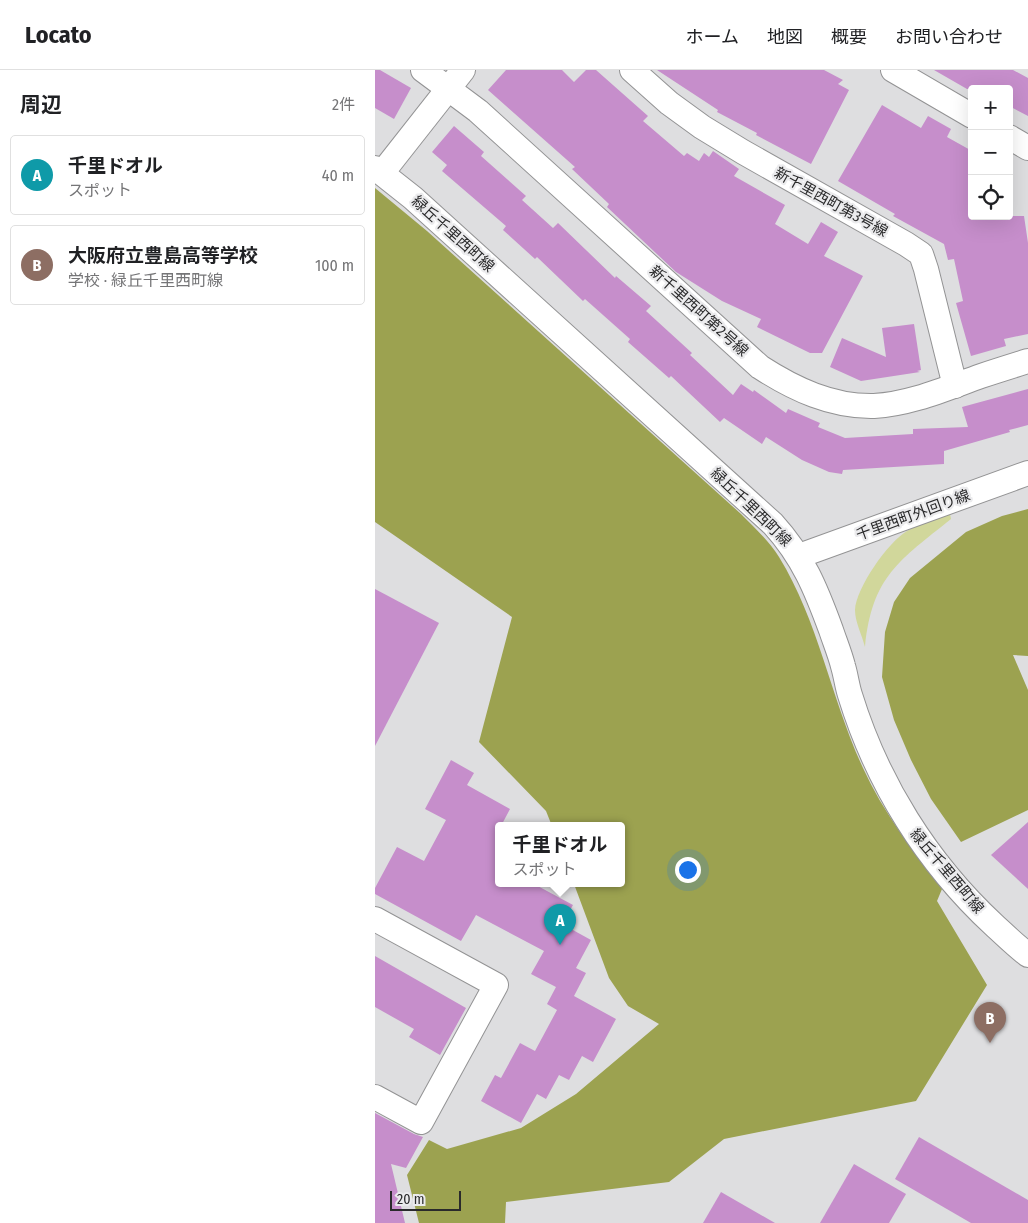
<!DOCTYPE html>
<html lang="ja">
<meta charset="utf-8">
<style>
:root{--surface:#fff;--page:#f2f2f2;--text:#202124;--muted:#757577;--line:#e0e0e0;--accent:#b45309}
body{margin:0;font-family:"Fira Sans Condensed","Noto Sans JP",sans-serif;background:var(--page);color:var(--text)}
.controls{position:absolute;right:15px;top:15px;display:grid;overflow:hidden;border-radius:5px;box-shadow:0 5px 20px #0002}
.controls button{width:45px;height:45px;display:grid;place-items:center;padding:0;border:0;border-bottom:1px solid var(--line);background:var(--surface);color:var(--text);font:25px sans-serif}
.scale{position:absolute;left:15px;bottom:12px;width:71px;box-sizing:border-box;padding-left:5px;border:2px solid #2a2a2b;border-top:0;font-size:14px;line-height:18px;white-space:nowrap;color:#2a2a2b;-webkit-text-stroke:4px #ebebed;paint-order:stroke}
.you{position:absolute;left:312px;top:799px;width:18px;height:18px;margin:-12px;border:4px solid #fff;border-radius:50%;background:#1a73e8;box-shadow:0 0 0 8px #1a73e833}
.badge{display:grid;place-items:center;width:32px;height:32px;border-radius:50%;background:var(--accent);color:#fff;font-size:16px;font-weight:700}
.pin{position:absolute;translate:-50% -41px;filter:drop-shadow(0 1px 2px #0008)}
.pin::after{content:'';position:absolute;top:26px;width:18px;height:15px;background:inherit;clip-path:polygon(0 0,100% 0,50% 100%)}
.popup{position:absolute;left:120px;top:752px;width:130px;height:65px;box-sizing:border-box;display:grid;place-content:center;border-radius:5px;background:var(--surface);filter:drop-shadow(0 1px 4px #0005);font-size:16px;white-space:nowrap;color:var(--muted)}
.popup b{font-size:19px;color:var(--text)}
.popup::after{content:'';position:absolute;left:50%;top:100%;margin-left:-10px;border:10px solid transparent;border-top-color:var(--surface)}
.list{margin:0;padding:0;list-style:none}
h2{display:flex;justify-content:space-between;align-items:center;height:65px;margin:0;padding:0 20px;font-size:21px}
h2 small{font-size:16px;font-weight:400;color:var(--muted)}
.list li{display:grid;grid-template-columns:32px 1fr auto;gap:15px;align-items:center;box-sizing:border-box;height:80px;margin:0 10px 10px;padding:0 10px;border:1px solid var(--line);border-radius:5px}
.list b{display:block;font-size:19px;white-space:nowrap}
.list p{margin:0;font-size:16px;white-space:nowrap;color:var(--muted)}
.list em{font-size:16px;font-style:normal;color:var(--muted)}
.icon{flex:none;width:28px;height:28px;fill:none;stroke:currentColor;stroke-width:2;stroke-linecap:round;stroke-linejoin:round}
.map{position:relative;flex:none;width:653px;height:1153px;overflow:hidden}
header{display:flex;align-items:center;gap:30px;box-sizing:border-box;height:70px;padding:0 25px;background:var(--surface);border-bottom:1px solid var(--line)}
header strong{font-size:24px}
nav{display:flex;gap:28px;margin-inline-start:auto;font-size:18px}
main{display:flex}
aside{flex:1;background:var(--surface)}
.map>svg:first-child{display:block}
.green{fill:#d1d79b}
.forest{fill:#9ca250}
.building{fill:#c68ecb}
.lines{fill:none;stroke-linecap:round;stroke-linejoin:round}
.minor-casing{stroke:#939394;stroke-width:26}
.minor{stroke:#fff;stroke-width:24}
.labels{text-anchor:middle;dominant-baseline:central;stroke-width:4.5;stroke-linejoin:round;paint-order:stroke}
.street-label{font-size:15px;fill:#2a2a2b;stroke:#ebebed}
</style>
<header>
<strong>Locato</strong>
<nav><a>ホーム</a><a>地図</a><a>概要</a><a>お問い合わせ</a></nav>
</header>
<main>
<aside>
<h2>周辺<small>2件</small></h2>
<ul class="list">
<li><span class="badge" style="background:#0f9aa8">A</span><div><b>千里ドオル</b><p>スポット</p></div><em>40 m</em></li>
<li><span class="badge" style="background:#8d6e63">B</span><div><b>大阪府立豊島高等学校</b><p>学校 · 緑丘千里西町線</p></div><em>100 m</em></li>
</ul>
</aside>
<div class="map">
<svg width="653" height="1153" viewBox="0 0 653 1153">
<rect width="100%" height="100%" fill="#dedee0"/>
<!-- green -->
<path class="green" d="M575,444L576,449C525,490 497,506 490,577C487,565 480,552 480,540C481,518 513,472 532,461C544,454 561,450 575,444Z"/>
<!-- forest -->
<g class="forest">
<path d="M0,118L52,161L366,444C379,457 394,471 404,487C444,552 456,629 488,698C508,742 538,781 567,819L562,831L612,915L541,1031L349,1069L294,1112L131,1132L130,1153H44L32,1105L54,1070L72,1079L146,1058L201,1024L284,954L253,936L234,908L199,814H246V756H177L171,741L104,672L137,547L0,452Z"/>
<polygon points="653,439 653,586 638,585 653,620 653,740 586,772 556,729 536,690 519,650 507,607 510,562 519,532 535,508 591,462 627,446"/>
</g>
<!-- building -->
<g class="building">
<polygon points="0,0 5,0 36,18 19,49 0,38"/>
<polygon points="131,0 187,0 199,12 211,0 221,0 273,46 268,51 309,86 312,83 324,91 329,83 334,87 338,81 364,99 359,106 410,135 400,154 433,174 446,152 463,162 449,186 488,206 447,283 435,283 382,257 386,249 347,231 301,202 232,137 234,134 197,99 200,97 113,20"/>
<polygon points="282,0 449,0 468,10 463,14 474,20 436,94 381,65 382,63 342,42 343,40"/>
<polygon points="559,0 638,0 653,8 653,46 634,36 634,19 592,19"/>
<polygon points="507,35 546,58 553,46 576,59 572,67 597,81 597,146 649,146 653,173 653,264 629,269 631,276 596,286 581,233 588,231 579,189 573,190 569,174 518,146 520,144 463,111"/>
<polygon points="79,56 109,82 106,86 151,126 147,130 178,158 183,153 240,208 241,206 276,236 271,241 317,283 315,285 358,325 366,314 378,322 379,320 411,343 413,339 445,353 443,357 470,368 538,364 538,359 593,357 587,337 653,319 653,355 634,360 635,362 569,381 569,394 468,400 467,404 454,402 427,390 391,367 387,374 349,348 345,352 296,306 294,308 253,272 255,269 210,229 208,231 162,187 160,189 128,160 131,156 67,101 72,95 57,82"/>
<polygon points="539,254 546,300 542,301 545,302 486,311 455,297 467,268 511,287 507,258"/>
<polygon points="0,519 64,553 0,676"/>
<polygon points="76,690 99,703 92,715 135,739 126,756 124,756 124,814 159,814 198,835 187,854 216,870 201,898 211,903 199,926 241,949 218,992 207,986 194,1010 184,1005 171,1029 162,1024 146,1053 106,1031 120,1005 126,1008 145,973 160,981 182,940 172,934 181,917 156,904 169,881 101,845 86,871 0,824 0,818 22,777 49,791 71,750 50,739"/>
<polygon points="653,752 653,819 616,785"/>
<polygon points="0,886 91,938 65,985 34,967 39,959 0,937"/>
<polygon points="0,1043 39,1064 48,1067 31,1098 16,1094 30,1153 0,1153"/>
<polygon points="544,1067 653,1130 653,1153 596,1153 520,1109"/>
<polygon points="479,1094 531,1124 514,1153 445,1153"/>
<polygon points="346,1122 400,1153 328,1153"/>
</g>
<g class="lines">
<defs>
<g id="minor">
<path d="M48,0L103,41L385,297C419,319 457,337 499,336C536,334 572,318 606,306C621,301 637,296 653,291"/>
<polyline points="257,0 294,33 327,57 368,82 531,174 546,184 551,199 580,316"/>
<polyline points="518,0 597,46"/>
<polyline points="634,67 653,78"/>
<path d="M0,98L38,128L398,454C428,487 441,519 456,560C460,572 465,584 468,596C471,606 472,616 475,625C502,713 552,793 619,855C630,865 641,876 653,885"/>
<polyline points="7,103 88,0"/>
<polyline points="424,486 653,403"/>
<polyline points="0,849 121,915 46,1052 0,1027"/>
</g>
</defs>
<!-- minor casing -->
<use href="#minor" class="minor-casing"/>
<!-- minor -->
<use href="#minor" class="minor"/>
</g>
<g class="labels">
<!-- street labels -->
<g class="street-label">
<text transform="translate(456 132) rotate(29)">新千里西町第3号線</text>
<text transform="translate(78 164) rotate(42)">緑丘千里西町線</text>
<text transform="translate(324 241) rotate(42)">新千里西町第2号線</text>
<text transform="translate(376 437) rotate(44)">緑丘千里西町線</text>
<text transform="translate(538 445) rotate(-20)">千里西町外回り線</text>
<text transform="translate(572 801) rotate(50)">緑丘千里西町線</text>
</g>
</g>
</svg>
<div class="controls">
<button>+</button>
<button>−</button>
<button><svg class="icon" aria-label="locate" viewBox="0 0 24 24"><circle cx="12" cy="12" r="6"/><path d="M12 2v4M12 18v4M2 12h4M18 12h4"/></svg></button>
</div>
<div class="scale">20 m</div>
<div class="you"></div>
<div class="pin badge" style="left:185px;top:875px;background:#0f9aa8">A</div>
<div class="popup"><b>千里ドオル</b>スポット</div>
<div class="pin badge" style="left:615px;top:973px;background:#8d6e63">B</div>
</div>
</main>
